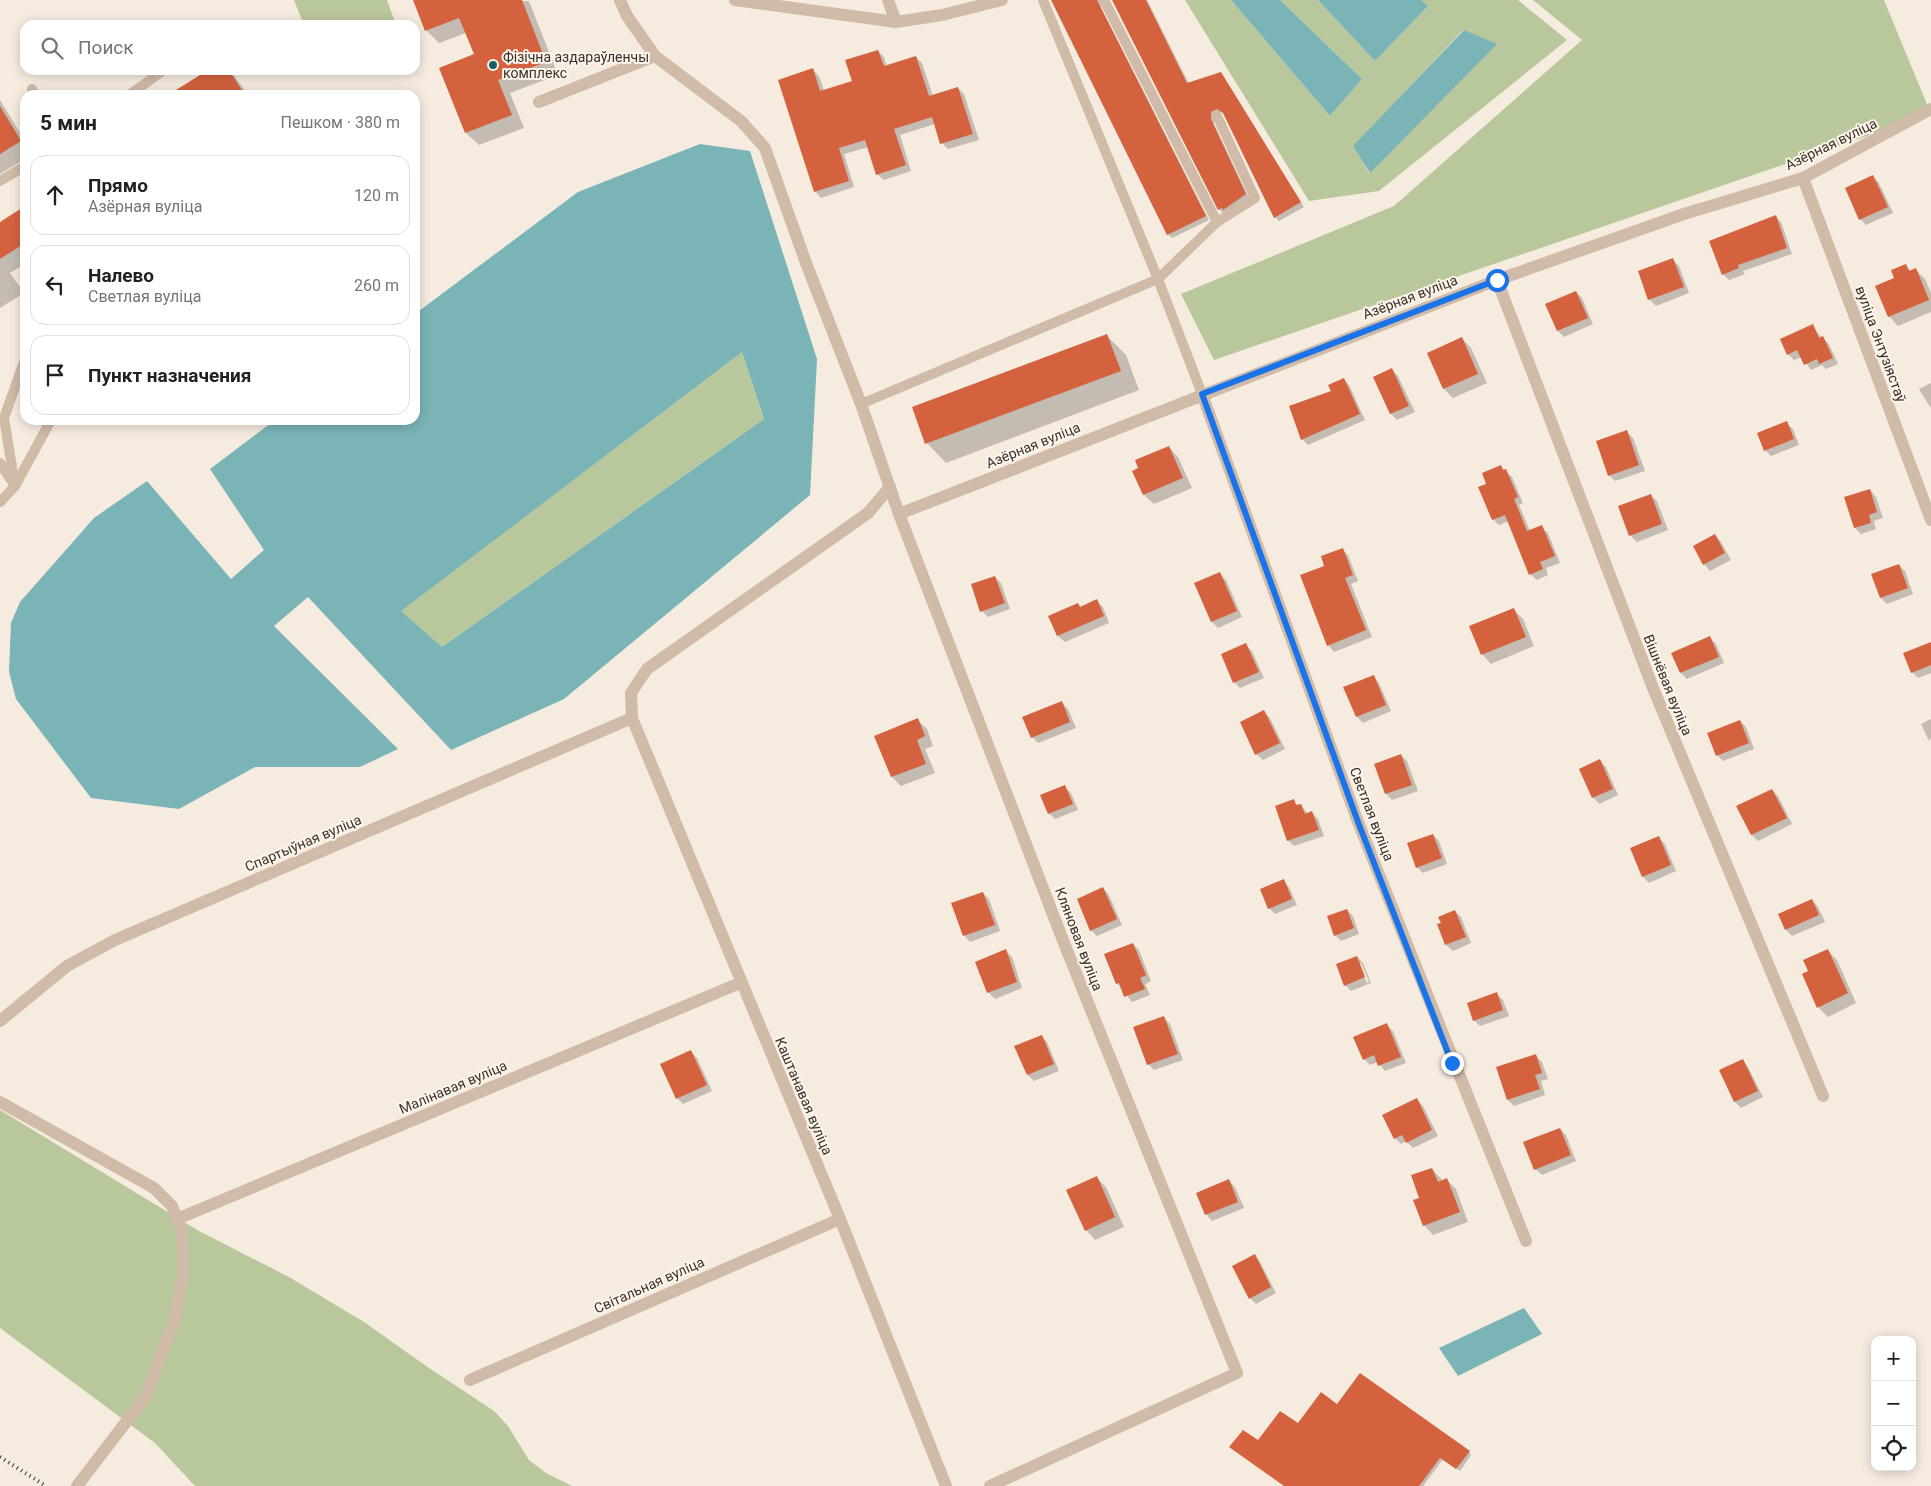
<!DOCTYPE html>
<html lang="ru">
<meta charset="utf-8">
<style>
:root{--surface:#fff;--page:#f6f6f6;--text:#202124;--muted:#757577;--line:#e0e0e0}
body{margin:0;font-family:Roboto,sans-serif;background:var(--page);color:var(--text)}
.controls{position:absolute;right:15px;bottom:15px;display:grid;overflow:hidden;border-radius:10px;box-shadow:0 2px 12px #0003}
.controls button{width:45px;height:45px;display:grid;place-items:center;padding:0;border:0;border-bottom:1px solid var(--line);background:var(--surface);color:var(--text);font:25px sans-serif}
.stop{position:absolute;width:15px;height:15px;margin:-11px;border:4px solid #1a73e8;border-radius:50%;background:#fff}
.stop.end{background:#1a73e8;border-color:#fff;box-shadow:0 1px 5px #0008}
.list{margin:0;padding:0;list-style:none}
h2{display:flex;justify-content:space-between;align-items:center;height:65px;margin:0;padding:0 20px;font-size:21px}
h2 small{font-size:16px;font-weight:400;color:var(--muted)}
.list li{display:grid;grid-template-columns:32px 1fr auto;gap:15px;align-items:center;box-sizing:border-box;height:80px;margin:0 10px 10px;padding:0 10px;border:1px solid var(--line);border-radius:15px}
.list b{display:block;font-size:19px;white-space:nowrap}
.list p{margin:0;font-size:16px;white-space:nowrap;color:var(--muted)}
.list em{font-size:16px;font-style:normal;color:var(--muted)}
.icon{flex:none;width:28px;height:28px;fill:none;stroke:currentColor;stroke-width:2;stroke-linecap:round;stroke-linejoin:round}
.map{position:relative;flex:none;width:1931px;height:1486px;overflow:hidden}
.search{position:absolute;background:var(--surface);box-shadow:0 2px 12px #0003;left:20px;top:20px;width:400px;height:55px;display:flex;align-items:center;gap:12px;box-sizing:border-box;padding:0 18px;border-radius:15px;color:var(--muted);font-size:19px}
.panel{position:absolute;background:var(--surface);box-shadow:0 2px 12px #0003;left:20px;top:90px;width:400px;height:335px;border-radius:15px}
.map>svg:first-child{display:block}
.green{fill:#b9c79c;fill-rule:evenodd}
.water{fill:#7ab4b7;fill-rule:evenodd}
.shadow{fill:#0003;fill-rule:evenodd}
.building{fill:#d4623f}
.lines{fill:none;stroke-linecap:round;stroke-linejoin:round}
.service{stroke:#d0baa8;stroke-width:10}
.minor{stroke:#d0baa8;stroke-width:12}
.rail{stroke:#3c2f29;stroke-width:4;stroke-dasharray:1 4;stroke-linecap:butt}
.route{stroke:#1a73e8;stroke-width:6}
.poi-dot{fill:#195f63;stroke:#fcf5ec;stroke-width:2}
.labels{text-anchor:middle;dominant-baseline:central;stroke-width:4;stroke-linejoin:round;paint-order:stroke}
.poi-label{font-size:14px;fill:#3c2f29;stroke:#fcf5ec;text-anchor:start}
.street-label{font-size:14px;fill:#3c2f29;stroke:#fcf5ec}
</style>
<div class="map">
<svg width="1931" height="1486" viewBox="0 0 1931 1486">
<rect width="100%" height="100%" fill="#f6ebdf"/>
<!-- green -->
<g class="green">
<polygon points="294,0 387,0 396,25 304,25"/>
<path d="M1185,0H1231L1330,116L1362,79L1280,0H1318L1375,61L1428,6L1421,0H1518L1567,40L1379,191L1309,201ZM1463,30L1496,44L1369,173L1354,146Z"/>
<polygon points="1533,0 1884,0 1931,114 1214,360 1181,294 1394,206 1582,40"/>
<polygon points="742,352 764,419 442,647 400,611"/>
<polygon points="0,1110 199,1231 289,1277 364,1322 429,1368 494,1411 508,1426 529,1460 546,1473 572,1486 195,1486 155,1443 0,1328"/>
</g>
<!-- water -->
<g class="water">
<polygon points="1231,0 1280,0 1362,79 1330,116"/>
<polygon points="1318,0 1421,0 1428,6 1375,61"/>
<polygon points="1464,30 1497,44 1370,173 1353,146"/>
<path d="M700,144L750,151L817,359L810,495L564,699L451,750L308,597L274,626L398,749L360,767H255L179,809L91,798L16,699L9,672L11,623L20,602L94,518L147,481L231,579L264,550L210,469L275,420H415V314L578,192ZM742,352L764,419L442,647L401,611Z"/>
<polygon points="1524,1308 1542,1334 1458,1376 1439,1348"/>
</g>
<!-- shadow -->
<g class="shadow">
<polygon points="414,0 529,1 558,75 510,93 524,128 479,145 466,133 475,55 466,33 439,43 427,31"/>
<polygon points="1057,0 1102,0 1101,8 1209,220 1172,238 1168,234"/>
<polygon points="1113,0 1147,0 1189,84 1220,74 1224,78 1304,207 1279,221 1275,217 1225,114 1222,112 1215,116 1214,124 1249,198 1223,213 1219,209"/>
<polygon points="878,51 884,57 887,67 916,57 922,63 933,96 958,88 964,94 979,140 948,149 942,143 935,124 900,135 911,171 884,180 877,174 869,147 844,154 854,187 821,198 815,191 813,70 819,76 824,91 853,82"/>
<polygon points="210,70 230,70 248,95 170,95"/>
<polygon points="0,100 25,141 25,159 0,174"/>
<polygon points="1873,177 1879,183 1893,213 1866,225 1860,219"/>
<polygon points="25,208 25,264 10,273 24,293 0,308 0,224"/>
<polygon points="1775,216 1781,222 1792,254 1743,271 1745,274 1729,280 1723,274"/>
<polygon points="1673,260 1679,266 1689,293 1656,306 1649,299"/>
<polygon points="1905,265 1911,271 1915,269 1925,279 1931,293 1931,312 1898,326 1889,316 1896,279"/>
<polygon points="1576,292 1582,298 1593,324 1564,337 1558,331 1547,304"/>
<polygon points="1812,326 1822,338 1829,344 1838,364 1826,369 1822,365 1811,370 1802,357 1794,360 1788,354"/>
<polygon points="1107,336 1126,355 1139,390 946,463 927,443 913,408"/>
<polygon points="1462,339 1471,348 1487,383 1453,398 1444,389"/>
<polygon points="1392,370 1398,376 1415,412 1397,420 1391,414 1375,378"/>
<polygon points="1343,379 1349,385 1365,420 1308,445 1302,439"/>
<polygon points="1931,383 1931,406 1930,407 1919,389"/>
<polygon points="1786,423 1793,429 1799,445 1771,456 1765,450"/>
<polygon points="1627,432 1633,438 1645,471 1615,481 1609,475"/>
<polygon points="1169,447 1178,457 1192,488 1154,504 1144,495 1134,472"/>
<polygon points="1501,467 1512,477 1523,503 1519,505 1530,531 1541,527 1548,533 1560,563 1546,568 1548,575 1537,580 1530,574 1509,521 1499,525 1493,519 1487,484"/>
<polygon points="1870,490 1876,497 1883,518 1874,521 1876,529 1861,534 1855,528 1846,498"/>
<polygon points="1650,495 1657,501 1668,530 1637,542 1631,536 1619,507"/>
<polygon points="1715,535 1721,542 1731,560 1710,571 1704,564 1694,546"/>
<polygon points="1342,549 1348,555 1358,581 1351,584 1372,637 1334,652 1328,645 1326,566"/>
<polygon points="1899,565 1905,571 1913,594 1887,604 1881,598"/>
<polygon points="1220,574 1226,580 1242,617 1218,628 1212,622 1196,584"/>
<polygon points="995,577 1001,583 1010,609 988,617 982,611"/>
<polygon points="1096,601 1103,607 1109,623 1065,642 1058,636 1050,617 1078,605 1081,608"/>
<polygon points="1514,610 1523,619 1534,646 1491,664 1482,654"/>
<polygon points="1710,638 1716,644 1724,663 1687,679 1681,673 1673,653"/>
<polygon points="1931,643 1931,673 1918,678 1912,672"/>
<polygon points="1246,645 1252,651 1264,678 1240,688 1234,682"/>
<polygon points="1373,676 1379,683 1391,711 1363,723 1357,717 1345,688"/>
<polygon points="1062,703 1068,709 1076,728 1038,743 1032,737"/>
<polygon points="1264,712 1270,718 1285,749 1263,760 1256,754"/>
<polygon points="1931,719 1931,738 1929,741 1921,724"/>
<polygon points="917,720 927,729 933,746 925,749 935,773 901,786 892,777 875,736"/>
<polygon points="1740,721 1746,727 1754,749 1723,761 1717,755"/>
<polygon points="1401,755 1407,761 1418,791 1392,800 1386,794 1376,764"/>
<polygon points="1600,761 1606,767 1618,795 1599,804 1593,797"/>
<polygon points="1065,787 1071,793 1078,810 1055,819 1049,813"/>
<polygon points="1772,790 1778,796 1792,824 1758,841 1752,835 1738,807"/>
<polygon points="1293,801 1298,806 1301,805 1308,814 1312,813 1318,819 1324,836 1294,846 1288,840"/>
<polygon points="1433,835 1439,841 1447,864 1423,873 1417,867"/>
<polygon points="1659,838 1665,844 1676,871 1649,883 1643,877"/>
<polygon points="1283,881 1289,887 1297,905 1275,914 1269,908"/>
<polygon points="1103,888 1109,895 1122,925 1097,936 1091,930"/>
<polygon points="983,893 989,899 1000,931 970,942 964,935"/>
<polygon points="1812,900 1818,907 1825,922 1792,936 1786,930"/>
<polygon points="1347,910 1353,916 1359,934 1341,941 1335,935"/>
<polygon points="1455,911 1461,917 1471,943 1453,951 1446,945 1438,925"/>
<polygon points="1133,944 1139,950 1151,981 1145,984 1150,995 1132,1002 1117,983"/>
<polygon points="1006,951 1012,957 1022,988 995,999 989,993 976,963"/>
<polygon points="1828,951 1837,960 1856,1003 1828,1017 1819,1008 1804,975 1810,972"/>
<path d="M1357,957L1363,963L1371,983L1351,991L1345,985ZM1358,963H1361L1369,982L1367,983Z"/>
<polygon points="1497,994 1503,1000 1509,1016 1480,1026 1474,1020"/>
<polygon points="1164,1018 1170,1024 1183,1060 1154,1070 1148,1064"/>
<polygon points="1387,1025 1393,1031 1406,1063 1385,1071 1378,1062 1370,1065 1364,1059"/>
<polygon points="1041,1036 1047,1042 1059,1071 1034,1081 1028,1075"/>
<polygon points="691,1052 697,1058 712,1091 683,1104 677,1098"/>
<polygon points="1536,1056 1542,1062 1548,1079 1541,1081 1545,1095 1514,1106 1508,1100"/>
<polygon points="1742,1061 1748,1067 1763,1097 1741,1108 1735,1102 1721,1071"/>
<polygon points="1417,1100 1423,1106 1438,1136 1413,1148 1406,1141 1401,1144 1395,1138"/>
<polygon points="1560,1129 1566,1135 1576,1161 1542,1175 1535,1169"/>
<polygon points="1432,1169 1443,1181 1447,1180 1456,1189 1468,1222 1433,1235 1424,1225 1421,1198"/>
<polygon points="1097,1178 1106,1187 1124,1227 1095,1240 1086,1230"/>
<polygon points="1229,1181 1235,1187 1244,1208 1212,1221 1206,1214"/>
<polygon points="1254,1256 1260,1262 1276,1293 1256,1304 1250,1298"/>
<polygon points="1337,1405 1469,1452 1471,1455 1460,1471 1443,1459 1423,1486 1285,1486 1258,1442"/>
</g>
<!-- building -->
<g class="building">
<polygon points="413,0 522,0 546,62 498,80 512,115 465,133 439,68 474,54 459,18 425,31"/>
<polygon points="1051,0 1097,0 1206,216 1167,235"/>
<polygon points="1112,0 1146,0 1187,83 1221,72 1301,202 1274,218 1223,113 1217,109 1211,112 1211,119 1246,194 1223,210 1222,208 1218,210"/>
<polygon points="878,50 884,66 916,56 929,96 958,87 973,134 940,144 932,117 894,129 906,165 876,175 865,140 839,148 849,181 814,192 778,80 813,68 820,91 852,81 845,60"/>
<polygon points="208,70 229,70 245,95 168,95"/>
<polygon points="0,106 21,141 0,154"/>
<polygon points="1873,175 1888,207 1859,220 1845,188"/>
<polygon points="25,206 25,243 0,259 0,222"/>
<polygon points="1776,215 1787,248 1738,265 1739,268 1722,275 1709,241"/>
<polygon points="1673,258 1684,287 1648,300 1638,271"/>
<polygon points="1906,264 1909,271 1916,268 1929,300 1888,317 1875,286 1894,278 1891,270"/>
<polygon points="1576,291 1588,318 1557,331 1545,304"/>
<polygon points="1813,324 1819,338 1823,336 1833,358 1819,364 1817,359 1804,365 1797,350 1787,355 1780,339"/>
<polygon points="1107,334 1121,371 925,444 912,407"/>
<polygon points="1462,337 1478,374 1443,389 1427,353"/>
<polygon points="1392,368 1409,406 1390,414 1373,377"/>
<polygon points="1344,378 1360,414 1301,440 1289,406 1331,391 1328,385"/>
<polygon points="1787,421 1794,439 1764,451 1757,433"/>
<polygon points="1627,430 1639,465 1608,476 1596,441"/>
<polygon points="1169,446 1183,478 1143,495 1132,471 1138,468 1135,460"/>
<polygon points="1501,465 1503,470 1506,469 1518,497 1514,499 1527,531 1542,525 1555,556 1540,562 1543,569 1529,575 1505,515 1492,520 1478,487 1486,484 1482,473"/>
<polygon points="1870,489 1877,512 1869,515 1871,523 1854,528 1844,497"/>
<polygon points="1651,494 1662,524 1629,536 1618,506"/>
<polygon points="1715,534 1725,553 1703,565 1693,546"/>
<polygon points="1343,548 1353,575 1345,578 1366,630 1327,646 1300,575 1324,566 1321,556"/>
<polygon points="1899,564 1908,588 1880,598 1871,574"/>
<polygon points="1220,572 1237,611 1211,622 1194,583"/>
<polygon points="995,576 1005,603 980,612 971,584"/>
<polygon points="1097,599 1104,616 1057,636 1048,616 1078,603 1080,607"/>
<polygon points="1514,608 1526,637 1481,655 1469,626"/>
<polygon points="1710,636 1719,657 1680,673 1671,653"/>
<polygon points="1931,642 1931,665 1911,673 1903,653"/>
<polygon points="1246,643 1259,672 1233,683 1221,654"/>
<polygon points="1374,675 1386,705 1356,717 1343,687"/>
<polygon points="1062,701 1070,722 1031,738 1022,717"/>
<polygon points="1264,710 1280,743 1255,755 1240,722"/>
<polygon points="918,718 925,736 917,740 926,764 891,777 874,736"/>
<polygon points="1740,720 1749,743 1716,756 1707,733"/>
<polygon points="1401,754 1412,785 1385,794 1374,764"/>
<polygon points="1600,759 1613,789 1592,798 1579,769"/>
<polygon points="1065,785 1073,804 1048,814 1040,795"/>
<polygon points="1772,789 1787,818 1751,835 1736,806"/>
<polygon points="1294,799 1296,805 1301,804 1305,814 1312,811 1319,830 1287,841 1275,806"/>
<polygon points="1433,834 1442,858 1416,868 1407,843"/>
<polygon points="1659,836 1671,865 1642,877 1630,848"/>
<polygon points="1284,879 1292,899 1268,909 1260,889"/>
<polygon points="1103,887 1117,919 1090,931 1077,899"/>
<polygon points="983,892 995,925 963,936 951,903"/>
<polygon points="1812,899 1819,915 1785,930 1778,914"/>
<polygon points="1347,909 1354,928 1334,936 1327,916"/>
<polygon points="1455,910 1466,937 1445,945 1437,924 1441,923 1438,917"/>
<polygon points="1133,943 1146,975 1140,978 1145,989 1124,997 1119,983 1116,984 1104,954"/>
<polygon points="1006,949 1017,982 987,993 975,962"/>
<polygon points="1828,949 1848,993 1817,1008 1802,974 1808,971 1803,960"/>
<polygon points="1357,956 1365,977 1344,986 1336,964"/>
<polygon points="1497,992 1503,1010 1473,1021 1467,1003"/>
<polygon points="1164,1016 1178,1054 1147,1065 1133,1027"/>
<polygon points="1387,1023 1401,1057 1378,1066 1374,1055 1363,1060 1353,1037"/>
<polygon points="1042,1035 1054,1064 1027,1075 1014,1046"/>
<polygon points="691,1050 707,1085 676,1099 660,1064"/>
<polygon points="1536,1054 1542,1073 1535,1075 1540,1089 1507,1100 1496,1067"/>
<polygon points="1743,1059 1758,1091 1734,1102 1719,1070"/>
<polygon points="1417,1098 1432,1130 1406,1143 1402,1135 1394,1139 1382,1115"/>
<polygon points="1560,1128 1571,1155 1534,1170 1523,1142"/>
<polygon points="1432,1168 1438,1182 1447,1178 1460,1212 1423,1226 1413,1200 1419,1198 1411,1175"/>
<polygon points="1097,1176 1115,1217 1085,1231 1066,1190"/>
<polygon points="1229,1179 1238,1202 1205,1215 1196,1193"/>
<polygon points="1255,1254 1271,1287 1249,1299 1232,1266"/>
<polygon points="1360,1373 1470,1451 1456,1469 1440,1458 1419,1486 1284,1486 1229,1447 1243,1430 1258,1440 1280,1411 1298,1423 1321,1392 1337,1404"/>
</g>
<g class="lines">
<!-- service -->
<g class="service">
<polyline points="1043,0 1158,279 1202,394"/>
<polyline points="1104,0 1217,222"/>
<polyline points="32,89 35,95"/>
<polyline points="129,95 164,70"/>
<polyline points="0,181 25,166"/>
<polyline points="861,404 1158,279 1217,222 1255,198 1217,116"/>
<polyline points="0,463 13,483"/>
<polyline points="15,486 4,418 25,359"/>
<polyline points="0,502 15,486 51,420"/>
</g>
<!-- minor -->
<g class="minor">
<polyline points="620,0 627,16 655,56 741,121 765,148 806,263 861,404 899,514 1064,943 1237,1373 990,1486"/>
<polyline points="735,0 896,22 942,15 1002,0"/>
<polyline points="888,0 896,22"/>
<polyline points="539,102 655,56"/>
<polyline points="1803,178 1931,520"/>
<polyline points="1497,280 1653,688 1823,1096"/>
<polyline points="1202,394 1358,822 1526,1241"/>
<polyline points="890,487 868,513 647,669 631,693 632,718 840,1219 946,1486"/>
<polyline points="899,514 1497,280 1684,214 1803,178 1931,109"/>
<polyline points="0,1021 67,966 115,940 632,718"/>
<polyline points="0,1102 154,1188 172,1206 182,1231 183,1273 176,1315 146,1396 77,1486"/>
<polyline points="177,1219 740,983"/>
<polyline points="470,1380 840,1219"/>
</g>
<!-- rail -->
<polyline class="rail" points="0,1457 46,1486"/>
</g>
<g class="lines">
<!-- route -->
<polyline class="route" points="1452,1063 1358,822 1202,394 1497,280"/>
</g>
<!-- markers -->
<circle class="poi-dot" cx="493" cy="65" r="5"/>
<g class="labels">
<!-- poi labels -->
<g class="poi-label">
<text x="503" y="57">Фізічна аздараўленчы<tspan x="503" dy="16">комплекс</tspan></text>
</g>
<!-- street labels -->
<g class="street-label">
<text transform="translate(1831 144) rotate(-26)">Азёрная вуліца</text>
<text transform="translate(1410 297) rotate(-21)">Азёрная вуліца</text>
<text transform="translate(1881 344) rotate(70)">вуліца Энтузіястаў</text>
<text transform="translate(1033 445) rotate(-22)">Азёрная вуліца</text>
<text transform="translate(1668 685) rotate(68)">Вішнёвая вуліца</text>
<text transform="translate(1372 814) rotate(69)">Светлая вуліца</text>
<text transform="translate(303 843) rotate(-23)">Спартыўная вуліца</text>
<text transform="translate(1079 939) rotate(69)">Кляновая вуліца</text>
<text transform="translate(453 1087) rotate(-23)">Малінавая вуліца</text>
<text transform="translate(804 1096) rotate(67)">Каштанавая вуліца</text>
<text transform="translate(649 1285) rotate(-24)">Світальная вуліца</text>
</g>
</g>
</svg>
<div class="controls">
<button>+</button>
<button>−</button>
<button><svg class="icon" aria-label="locate" viewBox="0 0 24 24"><circle cx="12" cy="12" r="6"/><path d="M12 2v4M12 18v4M2 12h4M18 12h4"/></svg></button>
</div>
<div class="stop" style="left:1497px;top:280px"></div>
<div class="stop end" style="left:1452px;top:1063px"></div>
<div class="search"><svg class="icon" aria-label="search" viewBox="0 0 24 24"><circle cx="10" cy="10" r="6"/><path d="M15 15l6 6"/></svg>Поиск</div>
<section class="panel">
<h2>5 мин<small>Пешком · 380 m</small></h2>
<ul class="list">
<li><svg class="icon" aria-label="ahead" viewBox="0 0 24 24"><path d="M12 20V5M6 11l6-6 6 6"/></svg><div><b>Прямо</b><p>Азёрная вуліца</p></div><em>120 m</em></li>
<li><svg class="icon" aria-label="left" viewBox="0 0 24 24"><path d="M17 20v-9H6M10 6l-5 5 5 5"/></svg><div><b>Налево</b><p>Светлая вуліца</p></div><em>260 m</em></li>
<li><svg class="icon" aria-label="arrive" viewBox="0 0 24 24"><path d="M6 21V4h12l-3 4 3 4H6"/></svg><div><b>Пункт назначения</b></div></li>
</ul>
</section>
</div>
